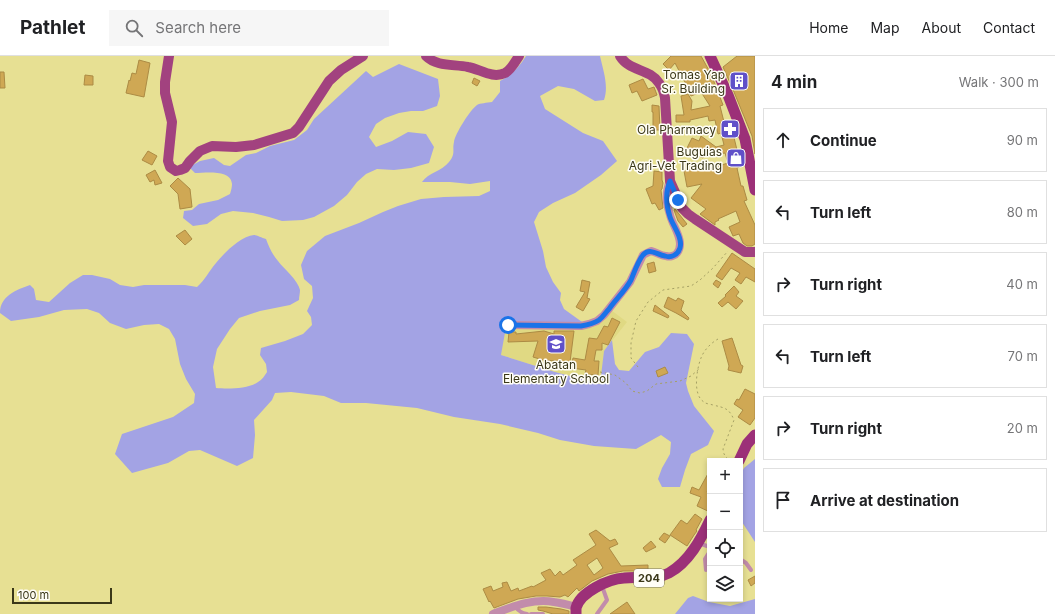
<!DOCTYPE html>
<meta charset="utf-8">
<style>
:root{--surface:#fff;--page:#f6f6f6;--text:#202124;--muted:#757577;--line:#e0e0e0}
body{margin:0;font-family:Inter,sans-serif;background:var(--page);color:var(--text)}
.controls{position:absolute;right:12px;bottom:12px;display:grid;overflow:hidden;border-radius:0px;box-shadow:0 2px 6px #0003}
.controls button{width:36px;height:36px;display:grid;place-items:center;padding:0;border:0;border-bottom:1px solid var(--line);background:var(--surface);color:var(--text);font:20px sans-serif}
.scale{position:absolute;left:12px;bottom:10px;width:100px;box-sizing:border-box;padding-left:4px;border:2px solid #3b3818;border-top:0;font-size:11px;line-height:14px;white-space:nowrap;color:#3b3818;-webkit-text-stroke:3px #fffef7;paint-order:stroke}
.stop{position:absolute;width:12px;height:12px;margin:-9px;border:3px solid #1a73e8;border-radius:50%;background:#fff}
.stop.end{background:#1a73e8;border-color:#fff;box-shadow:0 1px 4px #0008}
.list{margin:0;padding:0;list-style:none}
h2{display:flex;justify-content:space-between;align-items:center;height:52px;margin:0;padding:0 16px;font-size:17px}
h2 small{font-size:13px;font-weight:400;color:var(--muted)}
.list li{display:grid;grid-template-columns:26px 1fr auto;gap:12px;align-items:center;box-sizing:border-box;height:64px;margin:0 8px 8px;padding:0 8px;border:1px solid var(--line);border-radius:0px}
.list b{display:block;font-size:15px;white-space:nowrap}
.list em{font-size:13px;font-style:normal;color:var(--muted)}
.icon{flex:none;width:22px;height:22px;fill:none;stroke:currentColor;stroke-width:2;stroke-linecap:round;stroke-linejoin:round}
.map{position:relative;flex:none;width:755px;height:558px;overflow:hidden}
header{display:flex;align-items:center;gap:24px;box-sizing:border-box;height:56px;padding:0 20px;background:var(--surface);border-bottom:1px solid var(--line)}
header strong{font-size:19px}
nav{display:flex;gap:22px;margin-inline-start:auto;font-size:14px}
.search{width:280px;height:36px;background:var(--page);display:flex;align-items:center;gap:10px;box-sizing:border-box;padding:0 14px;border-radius:0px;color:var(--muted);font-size:15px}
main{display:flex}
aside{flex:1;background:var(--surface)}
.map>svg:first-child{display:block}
.built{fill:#e0d983}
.green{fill:#a3a3e4}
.building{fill:#cfa854;stroke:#ac8b44;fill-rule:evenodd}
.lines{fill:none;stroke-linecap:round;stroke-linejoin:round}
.path{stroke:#a5a064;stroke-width:1;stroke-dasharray:2 3;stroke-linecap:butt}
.service{stroke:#c28cab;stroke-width:4}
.minor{stroke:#c28cab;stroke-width:8}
.primary{stroke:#a2427f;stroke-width:10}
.trunk{stroke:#9c3078;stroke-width:11}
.route{stroke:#1a73e8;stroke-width:5}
.labels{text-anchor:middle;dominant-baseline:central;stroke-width:3;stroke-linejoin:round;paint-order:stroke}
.shield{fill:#fffef7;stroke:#76735b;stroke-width:1}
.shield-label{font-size:11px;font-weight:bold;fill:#3b3818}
.poi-label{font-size:12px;fill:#3b3818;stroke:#fffef7;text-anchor:end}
</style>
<header>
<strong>Pathlet</strong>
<div class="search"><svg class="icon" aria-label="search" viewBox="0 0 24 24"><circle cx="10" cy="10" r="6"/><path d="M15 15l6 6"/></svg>Search here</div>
<nav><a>Home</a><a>Map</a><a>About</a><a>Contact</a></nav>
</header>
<main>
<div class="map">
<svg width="755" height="558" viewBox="0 0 755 558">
<rect width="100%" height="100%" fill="#e7e093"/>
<!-- built -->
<polygon class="built" points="611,254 627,266 604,295 601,328 555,316 501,299 505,271 589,271"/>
<!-- green -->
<g class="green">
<path d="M526,0H600C603,14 609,30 604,44L595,45L574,33L558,30L540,40L545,53L583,77L603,85L617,105L601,119L575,137L553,147L539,156L534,166L543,195L546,211L553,226L561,237L560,244L564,253L589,271H506L501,299L555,316L600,328L604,295L612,284L615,308L619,314L629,315L645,296L659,291L671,277L687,278L694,288L686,327L688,335L694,350L714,375L708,389L691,398L685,414L680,431H662L658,423L662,412L670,398L671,386L661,379L636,393L594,390L560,384L538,377L500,368L454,361L417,352L366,347H341L324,340L291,336L275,337L272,344L254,364L255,379L253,402L237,410L200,394L189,395L168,407L132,417L115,398L122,378L173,361L194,347L195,338L186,323L180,308L175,283L169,273L159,268L144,269L126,273L110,267L99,257L87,253L64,254L39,261L11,265L0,257C0,240 16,234 30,229L34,233L36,244L49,246L70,227L83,219H92L110,223L120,229L133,231L144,229H185L197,231C205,224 209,215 216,207C224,197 241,180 254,179C257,179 262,182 266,183C269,191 272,198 278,205C284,213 298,224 300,234C300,237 299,241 299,244L290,249L260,255L239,262L230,273L217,293L213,311L216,332C228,333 248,333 258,326C262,324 265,319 267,316L266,308L260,299L261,292L285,285L303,278L312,269L311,261L307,255L313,242L312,230L304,223L301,209L307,195L325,180L359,167L383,156L398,150L421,143L444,141L479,140L490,135V125L470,128L450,126H422C428,117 442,115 449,106C456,97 452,95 454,86C455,78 470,54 477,49C480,47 487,47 492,46L500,36V25C512,19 519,11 526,0Z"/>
<path d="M399,8L438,23L440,40L437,50L423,55H411L399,57L385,62L376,68L369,81L376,91L392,85L408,76L426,78L434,91L429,107L411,112L394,114L377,113L366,118L357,126L347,139L334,150L314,161L303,164L282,165L269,161L253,157L233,155L221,158L207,168L193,170L183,162L184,155L192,154L199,148L218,144L230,138C231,135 232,131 232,128C231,113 205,117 195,117L189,111L200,105L214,102L224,109L230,110L246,99L256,97L270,90L294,84L307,74L314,63L366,15L373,21Z"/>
<polygon points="755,403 755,486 740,463 740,420 744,412"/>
<polygon points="693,540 709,546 730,550 755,543 755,558 675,558 688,542"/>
</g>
<!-- building -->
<g class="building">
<polygon points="671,0 701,0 711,18 723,49 720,50 724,66 730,65 737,94 735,94 741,110 737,112 741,130 743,130 747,144 744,145 755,169 755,188 752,190 747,190 743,187 739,178 733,180 729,171 740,166 736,155 718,163 719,164 715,166 715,169 700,158 706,153 691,142 702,128 687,131 684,115 693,113 693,115 704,112 705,114 728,107 725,97 718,98 716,100 707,94 703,102 697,99 698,97 687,92 692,82 699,85 701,80 716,91 724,89 721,77 718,78 715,64 709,65 708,60 690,64 690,66 676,66 676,59 684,59 681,40 688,38 692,45 691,54 710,50 701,36 691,40 686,30 687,30 675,7 669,14 663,8"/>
<polygon points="737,0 755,0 755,98 752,80 734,36 723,11"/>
<polygon points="139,4 150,7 144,41 126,37 129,24 130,25 132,17 136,18"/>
<polygon points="0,16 4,16 5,32 0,32"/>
<polygon points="85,19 93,20 93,29 84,29"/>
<polygon points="474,22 480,25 477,30 472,27"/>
<polygon points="643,23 648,33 654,31 657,39 642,45 637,35 632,37 629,29"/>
<polygon points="652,49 659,50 660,74 653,74 653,56 652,56"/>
<polygon points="148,95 157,100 152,109 142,104"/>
<polygon points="155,114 162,127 155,129 154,124 150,126 146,119"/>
<polygon points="654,115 662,116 662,124 663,127 662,133 661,134 663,152 659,154 655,147 652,148 646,133 653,130"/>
<polygon points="178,122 190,133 192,151 180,153 178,138 170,130"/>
<polygon points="675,153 687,168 683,171 678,165 674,154"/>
<polygon points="185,174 192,183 185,189 176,180"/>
<polygon points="732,197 755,213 755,226 746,221 741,228 735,224 740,217 731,212 722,224 716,220"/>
<polygon points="654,206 656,215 649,217 647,208"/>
<polygon points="582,224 590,226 587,242 590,243 583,255 576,251 585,236 580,235"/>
<polygon points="716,224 721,227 718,232 713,228"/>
<polygon points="734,230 739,236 736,240 743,245 736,253 728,246 722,251 718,247 726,240 725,239"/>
<polygon points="668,241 676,245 678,242 684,245 681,254 689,262 688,264 676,257 664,251"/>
<polygon points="655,249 669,260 668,262 653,255"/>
<polygon points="612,262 620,266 608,289 602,287 602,294 596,294 594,305 599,305 598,319 585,318 586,314 571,312 573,302 585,304 589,282 597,283 604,270 608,271"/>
<polygon points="544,275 554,278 554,275 574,275 570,306 543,304 533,301 538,285 508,286 509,276 516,276 516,278"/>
<polygon points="732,282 741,309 743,310 741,317 728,314 729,310 722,285"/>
<polygon points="665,311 668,317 658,321 656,315"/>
<polygon points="745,333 755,338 755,362 750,369 738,361 743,354 734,348 737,343 739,344"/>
<polygon points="710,414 710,430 707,436 710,437 710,456 697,450 701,441 690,437 692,431 699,434"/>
<polygon points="695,458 702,463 696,474 697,475 694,479 687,490 670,479 681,464 687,468"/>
<path d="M596,474L610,485L615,483L618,488L609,492L621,510L648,509V515H623L608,518L592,525L579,535L577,532L568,541L565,539L560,541L547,540H536L518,543L494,552L490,545L489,546L483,533L491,530L493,535L503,531L502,527L507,526L511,535L518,532L519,535L532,530L533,531L546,524L541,517L550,513L555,520L560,515L563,519L577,509L573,504L596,489L589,478ZM597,502L603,512L594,519L587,509Z"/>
<polygon points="664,477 670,480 665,487 659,483"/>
<polygon points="651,485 656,491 646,496 643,492"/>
<polygon points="755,520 755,527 751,530 748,524"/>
<polygon points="627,546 635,558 610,558"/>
<polygon points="538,551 546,551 561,553 569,555 569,558 553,558 543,555 538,554"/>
</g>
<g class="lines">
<!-- path -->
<g class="path">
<path d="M718,283C711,287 704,294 701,302C697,312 692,339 704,346C706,348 710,348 713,349C725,352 729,352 734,364L723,393L724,398L729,405"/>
<polyline points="638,311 631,302 631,287 636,265 648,246 663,234 691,230 700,224 713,212 728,195"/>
<polyline points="600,316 615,319 626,327 632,335 640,337 647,335 656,328 680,325 691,320 699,313"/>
</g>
<!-- service -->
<g class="service">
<polyline points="698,487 710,491"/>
<polyline points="740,503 746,507 751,514"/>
<polyline points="706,514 705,503 710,495"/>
<path d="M515,550C518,555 521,557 527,558"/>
<polyline points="531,558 543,558"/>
<polyline points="597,558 607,544 602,530"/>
</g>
<!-- minor -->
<g class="minor">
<path d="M509,269L581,270L589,268L597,265L604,259L630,226L643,199L651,195C656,196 661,200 666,200C670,201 675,200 677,197C686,186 672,169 670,159C666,146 665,137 670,125"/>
<path d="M493,558C512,551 533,542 554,546C562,547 569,549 576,551"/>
</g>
<!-- primary -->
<g class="primary">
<polyline points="169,0 165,26 165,37 172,66 168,105 170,111 176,115 180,114 185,112 190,105 200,95 212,90 236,91 254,89 293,77 299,71 329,25 341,14 363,0"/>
<path d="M426,0C437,11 454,8 468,11C480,13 492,23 505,17C511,14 515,6 519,0"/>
<path d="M620,0C630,16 649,12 659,27C662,31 664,36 665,42L670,125L682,152L688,158L695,163L745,196H755"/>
</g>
<!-- trunk -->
<g class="trunk">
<polyline points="710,0 728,39 745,83 755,134"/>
<polyline points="739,405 747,388 755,379"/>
<path d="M576,558C576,556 576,554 576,552C580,536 609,523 624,522C640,520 654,525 669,517C689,506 701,483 710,464"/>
</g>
</g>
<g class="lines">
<!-- route -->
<path class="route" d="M508,269L581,270C587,269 593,268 599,264C603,261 605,257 609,253C616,243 625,235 631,224C634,217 638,205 643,199C650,191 657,199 665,200C671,202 678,199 680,192C683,182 673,170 670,161C666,149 665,137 670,125L678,144"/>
</g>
<!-- icons -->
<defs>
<symbol id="building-square" viewBox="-11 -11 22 22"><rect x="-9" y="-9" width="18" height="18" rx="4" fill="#6050c9" stroke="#fffef7"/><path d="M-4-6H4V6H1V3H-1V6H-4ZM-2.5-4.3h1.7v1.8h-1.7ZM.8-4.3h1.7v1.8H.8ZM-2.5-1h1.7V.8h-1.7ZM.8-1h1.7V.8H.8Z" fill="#fff"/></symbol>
<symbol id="pharmacy-square" viewBox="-11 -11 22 22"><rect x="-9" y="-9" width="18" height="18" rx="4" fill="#6050c9" stroke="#fffef7"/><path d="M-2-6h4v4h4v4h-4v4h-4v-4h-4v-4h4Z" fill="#fff"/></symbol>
<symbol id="shop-square" viewBox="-11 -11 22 22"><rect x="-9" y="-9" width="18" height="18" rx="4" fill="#6050c9" stroke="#fffef7"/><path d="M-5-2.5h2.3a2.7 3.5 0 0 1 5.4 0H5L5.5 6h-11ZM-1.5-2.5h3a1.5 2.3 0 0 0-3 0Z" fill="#fff"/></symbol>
<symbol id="school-square" viewBox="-11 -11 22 22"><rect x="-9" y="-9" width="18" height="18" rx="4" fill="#6050c9" stroke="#fffef7"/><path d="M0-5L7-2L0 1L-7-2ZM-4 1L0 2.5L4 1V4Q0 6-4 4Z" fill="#fff"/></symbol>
</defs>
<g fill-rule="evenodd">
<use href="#building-square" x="728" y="14" width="22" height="22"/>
<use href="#pharmacy-square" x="719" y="62" width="22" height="22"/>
<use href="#shop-square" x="725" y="91" width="22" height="22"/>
<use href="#school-square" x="545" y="277" width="22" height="22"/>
</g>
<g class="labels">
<!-- shield labels -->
<rect class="shield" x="634" y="513" width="30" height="18" rx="3"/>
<g class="shield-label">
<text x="649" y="522">204</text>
</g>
<!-- poi labels -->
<g class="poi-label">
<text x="725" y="18">Tomas Yap<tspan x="725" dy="14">Sr. Building</tspan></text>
<text x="716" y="73">Ola Pharmacy</text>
<text x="722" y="95">Buguias<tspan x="722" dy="14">Agri-Vet Trading</tspan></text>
<text x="556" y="308" text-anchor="middle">Abatan<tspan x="556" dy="14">Elementary School</tspan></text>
</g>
</g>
</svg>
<div class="controls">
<button>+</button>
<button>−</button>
<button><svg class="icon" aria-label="locate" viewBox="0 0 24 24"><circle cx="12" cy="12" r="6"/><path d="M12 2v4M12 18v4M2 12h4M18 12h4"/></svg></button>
<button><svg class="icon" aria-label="layers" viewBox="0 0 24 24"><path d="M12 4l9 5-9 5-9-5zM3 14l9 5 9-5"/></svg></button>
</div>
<div class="scale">100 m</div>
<div class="stop" style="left:508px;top:269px"></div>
<div class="stop end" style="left:678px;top:144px"></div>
</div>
<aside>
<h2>4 min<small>Walk · 300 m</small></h2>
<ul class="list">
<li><svg class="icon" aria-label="ahead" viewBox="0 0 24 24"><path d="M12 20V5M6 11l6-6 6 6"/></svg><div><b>Continue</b></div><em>90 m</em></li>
<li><svg class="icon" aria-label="left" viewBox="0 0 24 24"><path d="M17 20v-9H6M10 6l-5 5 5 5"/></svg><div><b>Turn left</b></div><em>80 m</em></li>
<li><svg class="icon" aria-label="right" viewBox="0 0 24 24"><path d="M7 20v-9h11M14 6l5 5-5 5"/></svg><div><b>Turn right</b></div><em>40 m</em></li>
<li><svg class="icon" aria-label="left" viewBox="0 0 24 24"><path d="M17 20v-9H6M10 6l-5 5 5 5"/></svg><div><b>Turn left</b></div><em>70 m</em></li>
<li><svg class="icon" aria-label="right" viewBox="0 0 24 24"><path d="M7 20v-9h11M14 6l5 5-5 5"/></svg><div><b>Turn right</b></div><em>20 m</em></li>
<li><svg class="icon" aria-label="arrive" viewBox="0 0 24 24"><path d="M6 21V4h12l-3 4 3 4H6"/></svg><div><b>Arrive at destination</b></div></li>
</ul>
</aside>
</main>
